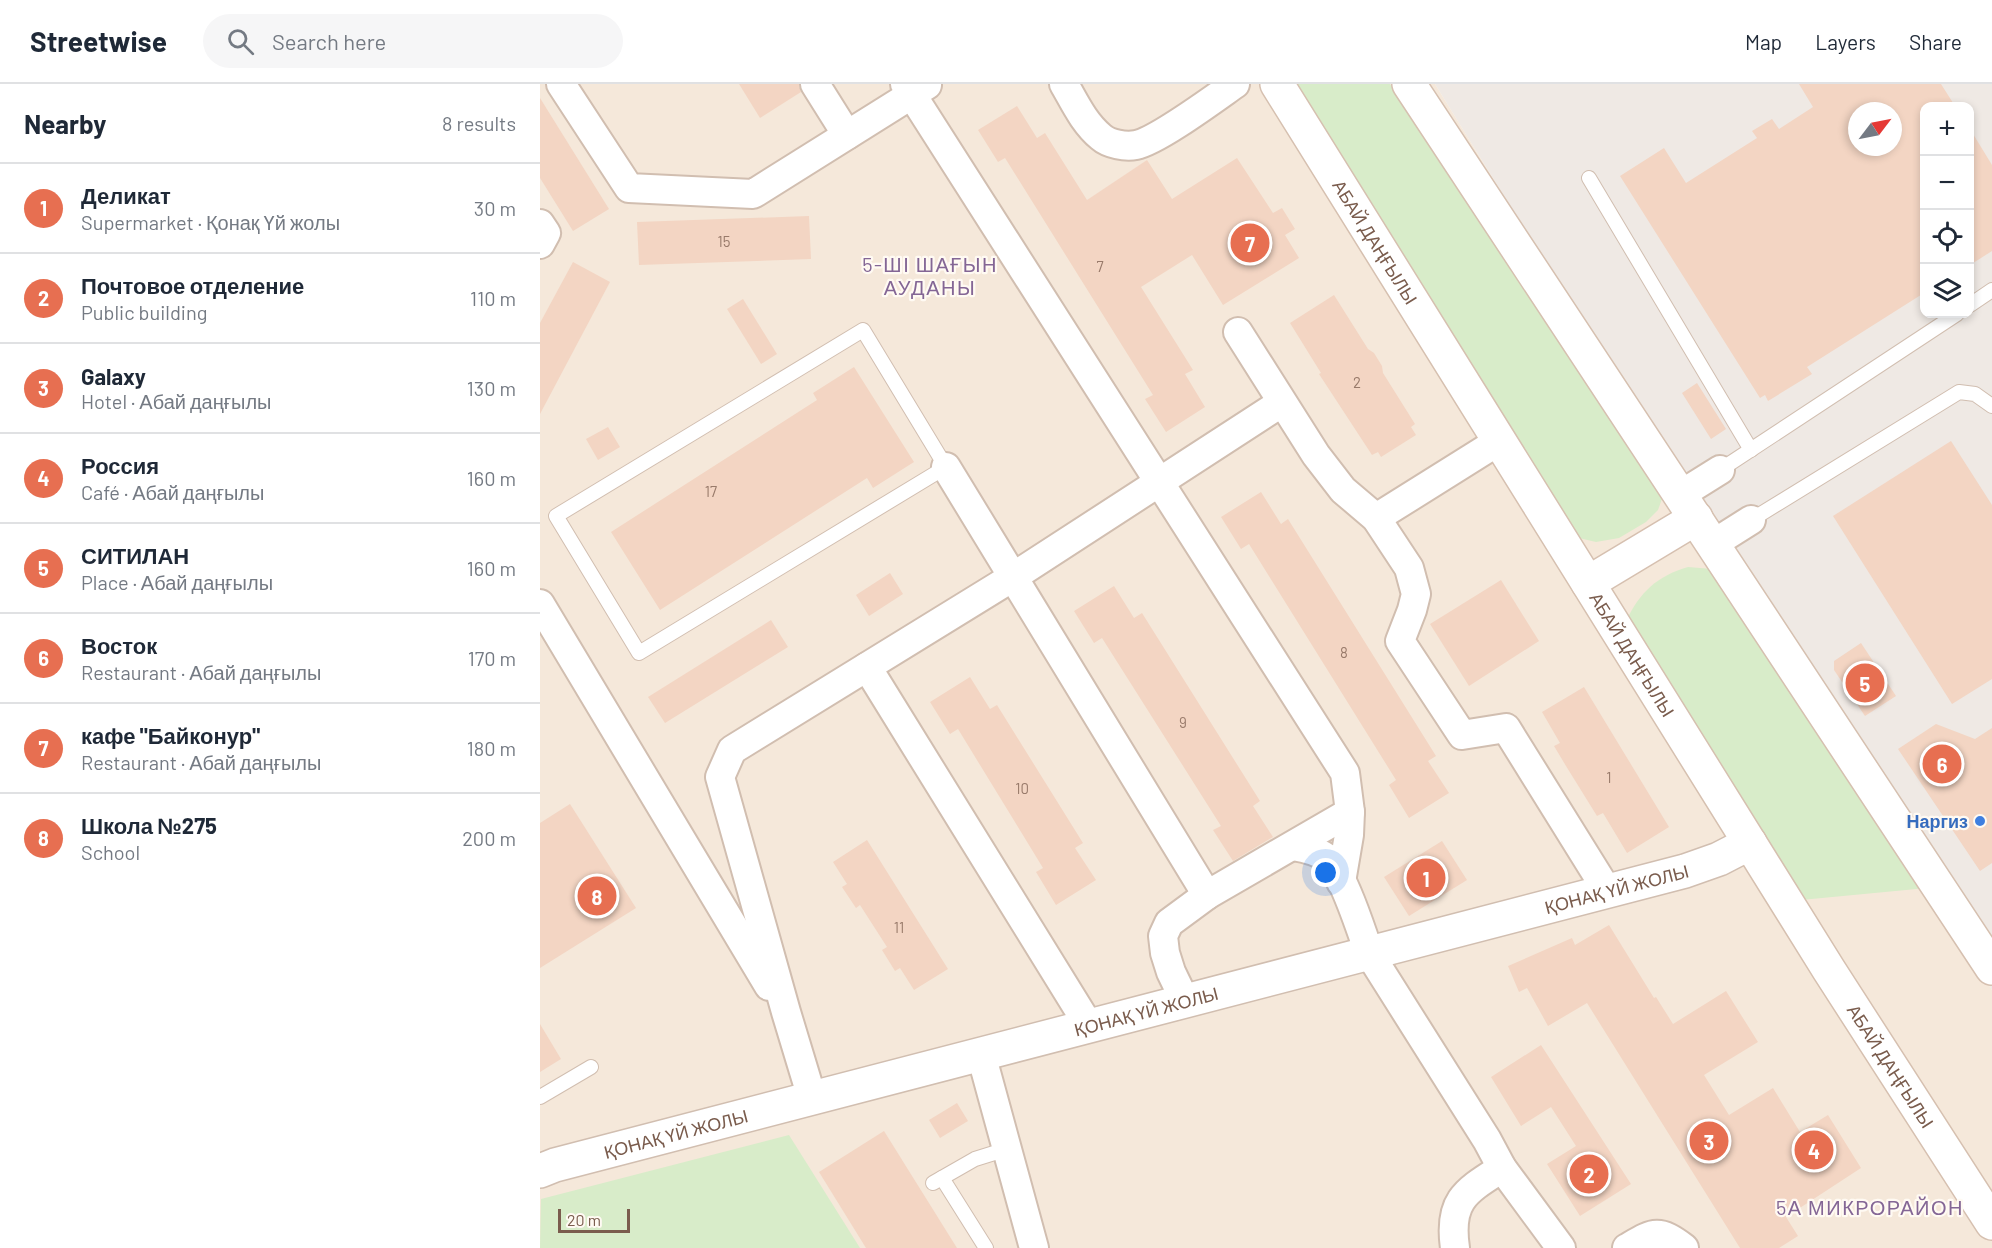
<!DOCTYPE html>
<meta charset="utf-8">
<style>
:root{--surface:#fff;--page:#f6f6f7;--text:#1f2937;--muted:#747a83;--line:#e0e1e3;--accent:#e76f51}
body{margin:0;font-family:Barlow,sans-serif;background:var(--page);color:var(--text)}
.controls{position:absolute;right:18px;top:18px;display:grid;overflow:hidden;border-radius:12px;box-shadow:0 3px 9px #0003}
.controls button{width:54px;height:54px;display:grid;place-items:center;padding:0;border:0;border-bottom:2px solid var(--line);background:var(--surface);color:var(--text);font:30px sans-serif}
.compass{position:absolute;left:1308px;top:18px;width:54px;height:54px;border-radius:50%;background:var(--surface);box-shadow:0 3px 9px #0003;rotate:58deg}
.scale{position:absolute;left:18px;bottom:15px;width:72px;box-sizing:border-box;padding-left:6px;border:3px solid #7a5c4d;border-top:0;font-size:16px;line-height:21px;white-space:nowrap;color:#7a5c4d;-webkit-text-stroke:4px #fffaf3;paint-order:stroke}
.you{position:absolute;left:786px;top:789px;width:21px;height:21px;margin:-15px;border:4px solid #fff;border-radius:50%;background:#1a73e8;box-shadow:0 0 0 9px #1a73e833}
.badge{display:grid;place-items:center;width:39px;height:39px;border-radius:50%;background:var(--accent);color:#fff;font-size:20px;font-weight:700}
.pin{position:absolute;translate:-50% -50%;border:3px solid #fff;box-shadow:0 2px 6px #0006}
.list{margin:0;padding:0;list-style:none}
h2{display:flex;justify-content:space-between;align-items:center;height:78px;margin:0;padding:0 24px;font-size:26px}
h2 small{font-size:20px;font-weight:400;color:var(--muted)}
.list li{display:grid;grid-template-columns:39px 1fr auto;gap:18px;align-items:center;box-sizing:border-box;height:90px;padding:0 24px;border-top:2px solid var(--line)}
.list b{display:block;font-size:22px;white-space:nowrap}
.list p{margin:0;font-size:20px;white-space:nowrap;color:var(--muted)}
.list em{font-size:20px;font-style:normal;color:var(--muted)}
.icon{flex:none;width:33px;height:33px;fill:none;stroke:currentColor;stroke-width:2;stroke-linecap:round;stroke-linejoin:round}
.map{position:relative;flex:none;width:1452px;height:1164px;overflow:hidden}
header{display:flex;align-items:center;gap:36px;box-sizing:border-box;height:84px;padding:0 30px;background:var(--surface);border-bottom:2px solid var(--line)}
header strong{font-size:28px}
nav{display:flex;gap:33px;margin-inline-start:auto;font-size:21px}
.search{width:420px;height:54px;background:var(--page);display:flex;align-items:center;gap:15px;box-sizing:border-box;padding:0 21px;border-radius:33px;color:var(--muted);font-size:22px}
main{display:flex}
aside{flex:1;background:var(--surface)}
.map>svg:first-child{display:block}
.residential{fill:#f5e8da}
.industrial{fill:#efe9e4;fill-rule:evenodd}
.green{fill:#d8ecc9}
.building{fill:#f3d5c3;fill-rule:evenodd}
.lines{fill:none;stroke-linecap:round;stroke-linejoin:round}
.service-casing{stroke:#d1beb0;stroke-width:16}
.minor-casing{stroke:#d1beb0;stroke-width:32}
.tertiary-casing{stroke:#d1beb0;stroke-width:36}
.secondary-casing{stroke:#d6c0b0;stroke-width:36}
.service{stroke:#fff;stroke-width:14}
.minor{stroke:#fff;stroke-width:28}
.tertiary{stroke:#fff;stroke-width:33}
.secondary{stroke:#fff;stroke-width:33}
.shop-dot{fill:#3f7fe0;stroke:#fffaf3;stroke-width:2}
.labels{text-anchor:middle;dominant-baseline:central;stroke-width:4.5;stroke-linejoin:round;paint-order:stroke}
.number-label{font-size:15px;fill:#987a6a}
.street-label{font-size:18px;fill:#7a5c4d;stroke:#fffaf3}
.shop-label{font-size:18px;font-weight:bold;fill:#366cbe;stroke:#fffaf3;text-anchor:end}
.neighbourhood-label{font-size:20px;letter-spacing:1.5px;fill:#846695;stroke:#fffaf3}
</style>
<header>
<strong>Streetwise</strong>
<div class="search"><svg class="icon" aria-label="search" viewBox="0 0 24 24"><circle cx="10" cy="10" r="6"/><path d="M15 15l6 6"/></svg>Search here</div>
<nav><a>Map</a><a>Layers</a><a>Share</a></nav>
</header>
<main>
<aside>
<h2>Nearby<small>8 results</small></h2>
<ul class="list">
<li><span class="badge">1</span><div><b>Деликат</b><p>Supermarket · Қонақ Үй жолы</p></div><em>30 m</em></li>
<li><span class="badge">2</span><div><b>Почтовое отделение</b><p>Public building</p></div><em>110 m</em></li>
<li><span class="badge">3</span><div><b>Galaxy</b><p>Hotel · Абай даңғылы</p></div><em>130 m</em></li>
<li><span class="badge">4</span><div><b>Россия</b><p>Café · Абай даңғылы</p></div><em>160 m</em></li>
<li><span class="badge">5</span><div><b>СИТИЛАН</b><p>Place · Абай даңғылы</p></div><em>160 m</em></li>
<li><span class="badge">6</span><div><b>Восток</b><p>Restaurant · Абай даңғылы</p></div><em>170 m</em></li>
<li><span class="badge">7</span><div><b>кафе &quot;Байконур&quot;</b><p>Restaurant · Абай даңғылы</p></div><em>180 m</em></li>
<li><span class="badge">8</span><div><b>Школа №275</b><p>School</p></div><em>200 m</em></li>
</ul>
</aside>
<div class="map">
<svg width="1452" height="1164" viewBox="0 0 1452 1164">
<rect width="100%" height="100%" fill="#fdf6ec"/>
<!-- residential -->
<polygon class="residential" points="0,0 895,0 1452,906 1452,1164 0,1164"/>
<!-- industrial -->
<path class="industrial" d="M895,0H1452V906ZM1384,22H1430V230H1384ZM1317,27H1353V63H1317Z"/>
<!-- green -->
<g class="green">
<polygon points="754,0 850,0 1123,412 1118,426 1106,438 1079,454 1056,458 1039,454"/>
<path d="M1148,483L1172,485L1387,804L1261,816L1086,537C1100,508 1117,492 1148,483Z"/>
<polygon points="249,1051 320,1164 0,1164 1,1115"/>
</g>
<!-- building -->
<g class="building">
<polygon points="199,0 259,0 261,8 220,34"/>
<path d="M1259,0H1401L1415,22H1384V209L1267,283L1272,290L1228,317L1225,311L1220,314L1080,92L1124,64L1146,99L1217,54L1212,47L1232,35L1239,45L1273,23ZM1317,27H1353V63H1317Z"/>
<polygon points="0,14 69,125 33,147 0,94"/>
<polygon points="477,22 497,54 505,49 547,116 607,76 632,115 697,74 733,129 742,124 755,145 745,151 759,174 683,221 652,171 601,203 653,286 645,290 665,323 626,348 605,315 613,311 465,74 458,78 438,46"/>
<polygon points="1430,45 1452,81 1452,167 1430,181"/>
<polygon points="269,132 271,175 99,181 97,138"/>
<polygon points="33,178 70,198 0,330 0,239"/>
<polygon points="794,211 828,265 834,269 842,282 843,289 875,340 871,343 876,351 841,373 838,368 832,371 779,290 781,289 750,239"/>
<polygon points="203,215 237,270 221,280 187,225"/>
<polygon points="314,283 374,378 333,404 327,394 120,526 71,448 277,316 273,309"/>
<polygon points="1157,299 1186,345 1171,355 1142,309"/>
<polygon points="68,343 80,363 58,376 46,355"/>
<polygon points="1411,357 1452,421 1452,595 1412,620 1293,432"/>
<polygon points="721,408 741,440 748,435 896,672 888,677 909,709 869,734 849,701 856,696 709,460 701,465 681,433"/>
<polygon points="350,489 363,510 329,532 316,511"/>
<polygon points="961,496 999,557 929,602 890,540"/>
<polygon points="574,502 594,534 602,529 720,717 713,722 733,753 693,777 673,746 681,742 562,554 554,559 534,527"/>
<polygon points="231,536 248,563 125,639 108,613"/>
<polygon points="1321,559 1356,612 1325,632 1294,586 1294,577"/>
<polygon points="430,593 450,625 457,621 543,759 535,764 556,796 516,821 496,788 503,784 418,645 410,650 390,618"/>
<polygon points="1044,603 1129,743 1087,769 1063,729 1057,732 1026,682 1014,662 1020,659 1002,628"/>
<polygon points="1396,640 1435,655 1452,644 1452,779 1440,787 1358,665"/>
<polygon points="30,720 96,824 0,884 0,739"/>
<polygon points="327,756 408,885 374,906 360,884 355,887 342,866 347,863 320,821 316,824 302,803 307,800 293,778"/>
<polygon points="902,757 927,796 869,832 844,793"/>
<polygon points="1069,841 1114,914 1116,913 1133,940 1186,907 1218,958 1164,991 1189,1031 1233,1004 1260,1048 1288,1031 1321,1084 1246,1133 1258,1152 1239,1164 1200,1164 1047,919 1008,942 987,904 979,908 968,882 1032,854 1035,861"/>
<polygon points="0,940 21,975 0,988"/>
<polygon points="1001,961 1091,1100 1040,1132 1007,1080 1036,1062 1011,1023 981,1042 951,993"/>
<polygon points="417,1019 428,1037 400,1054 389,1036"/>
<polygon points="344,1047 417,1164 326,1164 279,1088"/>
</g>
<g class="lines">
<defs>
<g id="service">
<polyline points="1049,94 1211,366"/>
<polyline points="1430,221 1452,206"/>
<polygon points="323,246 406,383 99,569 16,432"/>
<polyline points="1180,386 1417,230"/>
<polyline points="1211,436 1419,308 1435,310 1452,322"/>
<polyline points="0,1013 51,983"/>
<polyline points="402,1094 446,1164"/>
<polyline points="393,1099 435,1075 467,1065"/>
</g>
<g id="minor">
<polyline points="21,0 89,104 213,110 387,1"/>
<polyline points="275,0 307,51"/>
<polyline points="365,0 805,689 810,728 809,751 801,798"/>
<path d="M524,0C535,19 544,39 561,53C569,60 585,63 596,61C617,57 675,14 695,0"/>
<polyline points="0,140 6,149 0,160"/>
<polyline points="698,248 776,371 803,406 836,434 869,484 876,510 872,526 860,557 922,651 966,644 1068,808"/>
<polyline points="406,383 667,811"/>
<polyline points="1140,411 1180,386"/>
<polyline points="836,434 959,357"/>
<polyline points="1173,460 1211,436"/>
<polyline points="0,520 229,902"/>
<polyline points="327,583 549,942"/>
<path d="M753,762C765,764 779,767 788,775C803,790 822,848 829,869L947,1056L962,1084L1021,1164"/>
<polyline points="645,917 631,888 625,869 623,852 629,839 667,811 810,728"/>
<polyline points="441,970 494,1164"/>
<polyline points="272,1014 246,928 180,693 192,666 473,493 741,319"/>
<path d="M915,1164C908,1116 926,1107 962,1084"/>
<path d="M1087,1164C1113,1149 1118,1144 1144,1164"/>
</g>
<g id="tertiary">
<path id="s1" d="M0,1087L15,1081L1145,787L1179,775L1210,759"/>
</g>
<g id="secondary">
<path id="s2" d="M737,0L1289,886L1452,1139"/>
<polyline points="869,0 1452,884"/>
<polyline points="1048,499 1156,434"/>
</g>
</defs>
<!-- service casing -->
<use href="#service" class="service-casing"/>
<!-- minor casing -->
<use href="#minor" class="minor-casing"/>
<!-- tertiary casing -->
<use href="#tertiary" class="tertiary-casing"/>
<!-- secondary casing -->
<use href="#secondary" class="secondary-casing"/>
<!-- service -->
<use href="#service" class="service"/>
<!-- minor -->
<use href="#minor" class="minor"/>
<!-- tertiary -->
<use href="#tertiary" class="tertiary"/>
<!-- secondary -->
<use href="#secondary" class="secondary"/>
</g>
<!-- markers -->
<circle class="shop-dot" cx="1440" cy="737" r="6"/>
<g class="labels">
<!-- number labels -->
<g class="number-label">
<text x="184" y="157">15</text>
<text x="560" y="182">7</text>
<text x="817" y="298">2</text>
<text x="171" y="407">17</text>
<text x="804" y="568">8</text>
<text x="643" y="638">9</text>
<text x="1069" y="693">1</text>
<text x="482" y="704">10</text>
<text x="359" y="843">11</text>
</g>
<!-- street labels -->
<g class="street-label">
<text stroke="none"><textPath href="#s2" startOffset="186">АБАЙ ДАҢҒЫЛЫ</textPath></text>
<text stroke="none"><textPath href="#s2" startOffset="672">АБАЙ ДАҢҒЫЛЫ</textPath></text>
<text stroke="none"><textPath href="#s1" startOffset="1113">ҚОНАҚ ҮЙ ЖОЛЫ</textPath></text>
<text stroke="none"><textPath href="#s1" startOffset="627">ҚОНАҚ ҮЙ ЖОЛЫ</textPath></text>
<text stroke="none"><textPath href="#s2" startOffset="1158">АБАЙ ДАҢҒЫЛЫ</textPath></text>
<text stroke="none"><textPath href="#s1" startOffset="141">ҚОНАҚ ҮЙ ЖОЛЫ</textPath></text>
</g>
<!-- shop labels -->
<g class="shop-label">
<text x="1428" y="737">Наргиз</text>
</g>
<!-- neighbourhood labels -->
<g class="neighbourhood-label">
<text x="390" y="180">5-ШІ ШАҒЫН<tspan x="390" dy="23">АУДАНЫ</tspan></text>
<text x="1330" y="1123">5А МИКРОРАЙОН</text>
</g>
</g>
</svg>
<div class="controls">
<button>+</button>
<button>−</button>
<button><svg class="icon" aria-label="locate" viewBox="0 0 24 24"><circle cx="12" cy="12" r="6"/><path d="M12 2v4M12 18v4M2 12h4M18 12h4"/></svg></button>
<button><svg class="icon" aria-label="layers" viewBox="0 0 24 24"><path d="M12 4l9 5-9 5-9-5zM3 14l9 5 9-5"/></svg></button>
</div>
<svg class="compass" viewBox="-18 -18 36 36"><path d="M0-13l5 13h-10z" fill="#e53935"/><path d="M0 13l5-13h-10z" fill="#747a83"/></svg>
<div class="scale">20 m</div>
<div class="you"></div>
<div class="pin badge" style="left:886px;top:794px">1</div>
<div class="pin badge" style="left:1049px;top:1090px">2</div>
<div class="pin badge" style="left:1169px;top:1057px">3</div>
<div class="pin badge" style="left:1274px;top:1066px">4</div>
<div class="pin badge" style="left:1325px;top:599px">5</div>
<div class="pin badge" style="left:1402px;top:680px">6</div>
<div class="pin badge" style="left:710px;top:159px">7</div>
<div class="pin badge" style="left:57px;top:812px">8</div>
</div>
</main>
